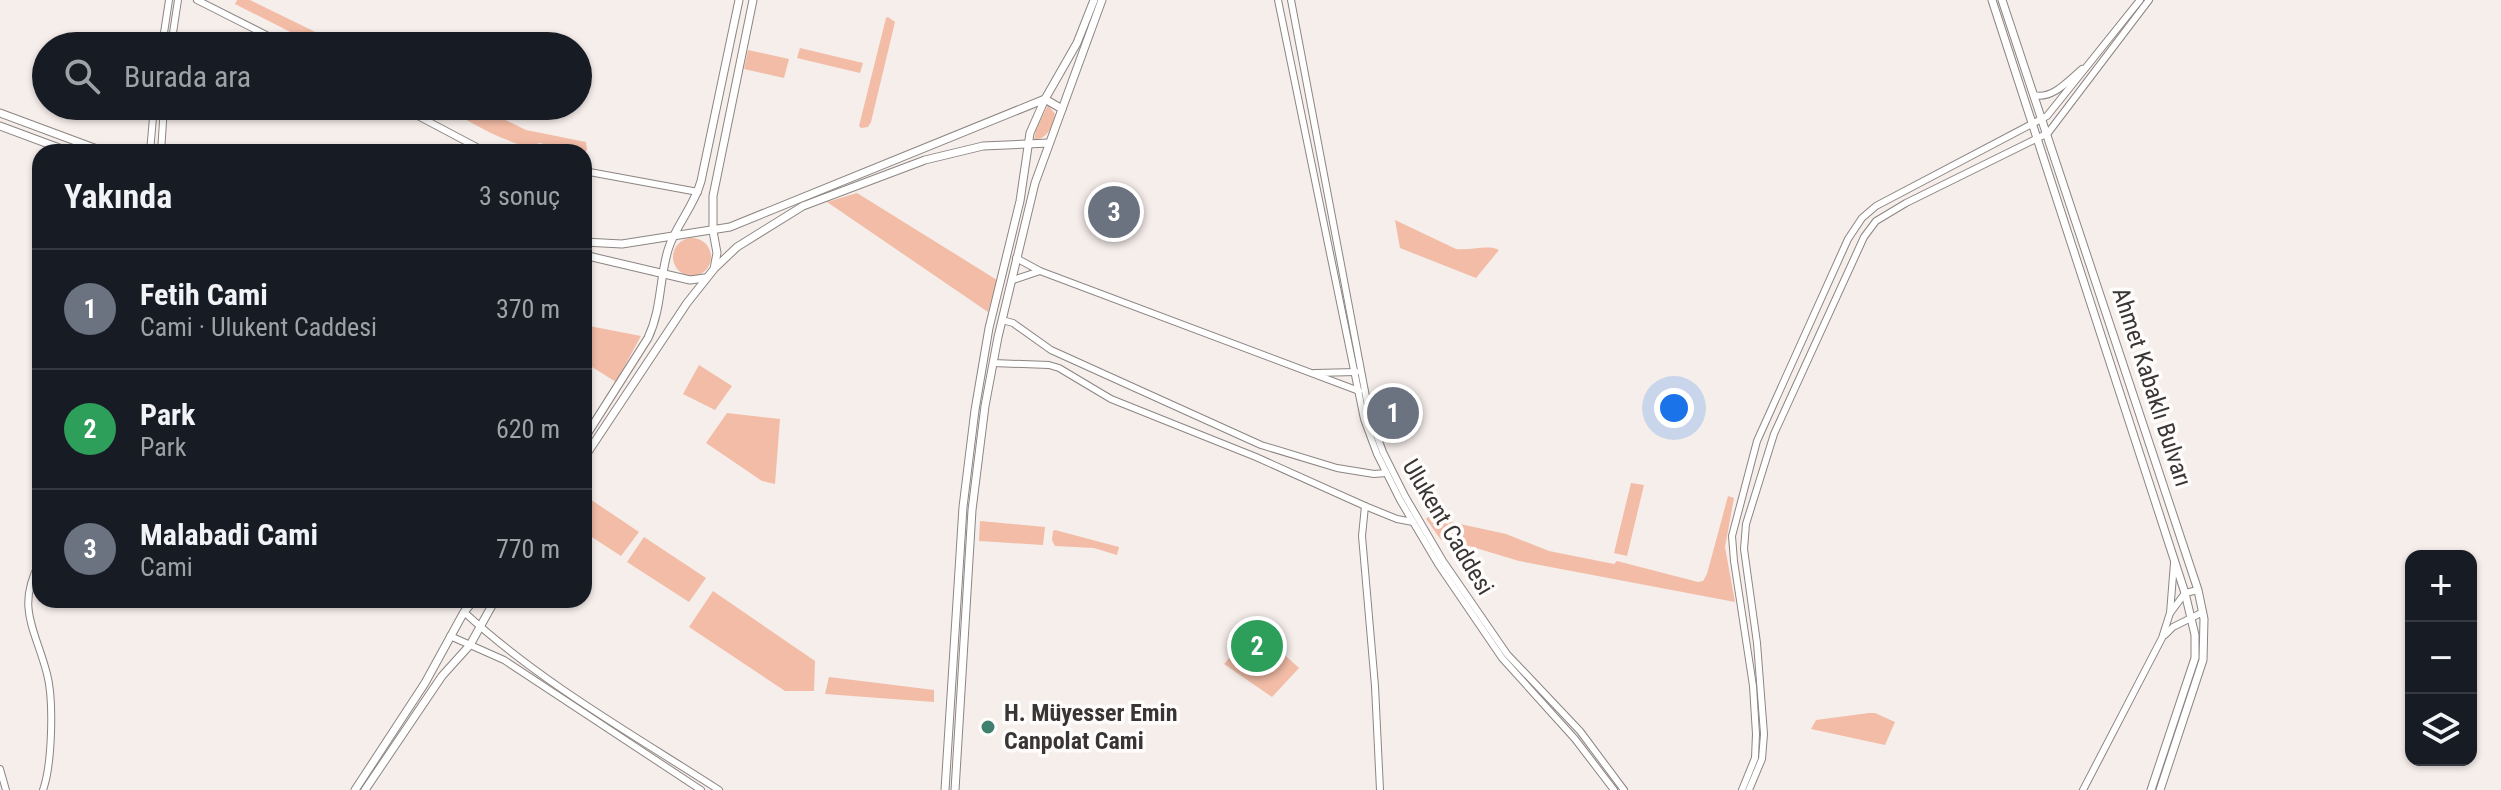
<!DOCTYPE html>
<html lang="tr">
<meta charset="utf-8">
<style>
:root{--surface:#171b24;--page:#20242c;--text:#f1f3f6;--muted:#9ea1a6;--line:#363941;--accent:#1a73e8}
body{margin:0;font-family:"Roboto Condensed",sans-serif;background:var(--page);color:var(--text)}
.controls{position:absolute;right:24px;bottom:24px;display:grid;overflow:hidden;border-radius:16px;box-shadow:0 2px 6px #0004}
.controls button{width:72px;height:72px;display:grid;place-items:center;padding:0;border:0;border-bottom:2px solid var(--line);background:var(--surface);color:var(--text);font:40px sans-serif}
.you{position:absolute;left:1674px;top:408px;width:28px;height:28px;margin:-20px;border:6px solid #fff;border-radius:50%;background:#1a73e8;box-shadow:0 0 0 12px #1a73e833}
.badge{display:grid;place-items:center;width:52px;height:52px;border-radius:50%;background:var(--accent);color:#fff;font-size:26px;font-weight:700}
.pin{position:absolute;translate:-50% -50%;border:4px solid #fff;box-shadow:0 2px 8px #0006}
.list{margin:0;padding:0;list-style:none}
h2{display:flex;justify-content:space-between;align-items:center;height:104px;margin:0;padding:0 32px;font-size:34px}
h2 small{font-size:26px;font-weight:400;color:var(--muted)}
.list li{display:grid;grid-template-columns:52px 1fr auto;gap:24px;align-items:center;box-sizing:border-box;height:120px;padding:0 32px;border-top:2px solid var(--line)}
.list b{display:block;font-size:30px;white-space:nowrap}
.list p{margin:0;font-size:26px;white-space:nowrap;color:var(--muted)}
.list em{font-size:26px;font-style:normal;color:var(--muted)}
.icon{flex:none;width:44px;height:44px;fill:none;stroke:currentColor;stroke-width:2;stroke-linecap:round;stroke-linejoin:round}
.map{position:relative;flex:none;width:2501px;height:790px;overflow:hidden}
.search{position:absolute;background:var(--surface);box-shadow:0 2px 6px #0004;left:32px;top:32px;width:560px;height:88px;display:flex;align-items:center;gap:20px;box-sizing:border-box;padding:0 28px;border-radius:44px;color:var(--muted);font-size:30px}
.panel{position:absolute;background:var(--surface);box-shadow:0 2px 6px #0004;left:32px;top:144px;width:560px;height:464px;border-radius:24px}
.map>svg:first-child{display:block}
.green{fill:#f2bca6}
.lines{fill:none;stroke-linecap:round;stroke-linejoin:round}
.tertiary-casing{stroke:#8c8582;stroke-width:8}
.secondary-casing{stroke:#8c8582;stroke-width:9}
.tertiary{stroke:#fff;stroke-width:6}
.secondary{stroke:#fff;stroke-width:7}
.poi-dot{fill:#40806e;stroke:#fefdfc;stroke-width:3}
.labels{text-anchor:middle;dominant-baseline:central;stroke-width:7;stroke-linejoin:round;paint-order:stroke}
.street-label{font-size:24px;fill:#393534;stroke:#fefdfc}
.poi-label{font-size:24px;font-weight:bold;fill:#393534;stroke:#fefdfc;text-anchor:start}
</style>
<div class="map">
<svg width="2501" height="790" viewBox="0 0 2501 790">
<rect width="100%" height="100%" fill="#f6eeeb"/>
<!-- green -->
<g class="green">
<polygon points="237,0 250,0 344,46 318,46 235,4"/>
<polygon points="888,17 895,22 871,122 868,127 861,128 859,126 886,18"/>
<polygon points="800,48 863,63 860,73 797,58"/>
<polygon points="748,50 789,59 784,78 744,69"/>
<path d="M1048,105L1055,114C1052,126 1049,138 1034,140L1036,130Z"/>
<path d="M440,106H477L526,130L586,142L587,150L584,154V152H566L563,148L539,143L532,147C500,142 469,120 440,106Z"/>
<polygon points="857,193 997,280 988,312 827,202"/>
<path d="M1395,220L1456,249C1470,251 1488,244 1499,250L1476,278L1400,248Z"/>
<circle cx="692" cy="257" r="19"/>
<polygon points="584,325 641,336 616,382 584,362"/>
<polygon points="699,365 732,386 715,410 683,394"/>
<polygon points="727,413 780,419 775,484 762,481 706,443"/>
<polygon points="1631,483 1644,485 1627,556 1614,553"/>
<polygon points="584,495 639,532 621,556 584,532"/>
<polygon points="1728,496 1734,498 1725,547 1735,602 1519,561 1446,539 1441,540 1426,519 1428,517 1506,534 1549,551 1614,564 1617,561 1698,582 1703,581 1707,574"/>
<polygon points="980,521 1045,527 1043,545 979,541"/>
<polygon points="1055,530 1119,547 1117,555 1094,548 1055,546 1052,540 1053,531"/>
<polygon points="644,537 706,578 689,602 627,562"/>
<polygon points="713,591 815,661 814,691 785,691 689,627"/>
<polygon points="1255,628 1299,668 1272,697 1224,664"/>
<polygon points="829,677 934,690 934,702 825,694"/>
<polygon points="1869,713 1875,713 1895,722 1885,745 1811,729 1816,720"/>
</g>
<g class="lines">
<defs>
<g id="tertiary">
<polyline points="197,0 288,46"/>
<polyline points="1278,0 1364,419 1377,454 1400,500 1438,564 1502,658 1575,739 1614,790"/>
<polyline points="1291,0 1364,386 1370,417 1383,452 1405,496 1443,561 1507,654 1580,731 1624,790"/>
<polyline points="162,46 169,0"/>
<polyline points="171,46 178,0"/>
<path d="M2034,95C2052,100 2069,80 2082,69"/>
<polyline points="399,106 486,152"/>
<polyline points="150,152 154,106"/>
<polyline points="161,152 164,106"/>
<polyline points="584,171 698,192"/>
<polyline points="1016,258 1040,271 1359,391"/>
<polyline points="1013,280 1040,271"/>
<polyline points="1002,320 1013,323 1051,350 1261,445 1337,468 1374,474 1386,473"/>
<polyline points="993,363 1049,365 1059,368 1111,399 1256,457 1365,506 1397,519 1413,522"/>
<polyline points="1315,373 1356,372"/>
<polyline points="1365,506 1362,536 1375,686 1380,790"/>
<path d="M40,562C15,608 36,630 47,674C54,700 52,765 43,790"/>
<path d="M464,612C540,682 632,734 719,790"/>
<polyline points="2171,612 2185,593 2198,590"/>
<polyline points="2165,635 2173,627 2203,612"/>
<polyline points="450,636 504,660 701,790"/>
<polyline points="0,769 6,790"/>
<polyline points="1742,790 1755,758 1756,734 1753,686 1734,561 1732,536 1757,441 1848,239 1862,218 1876,206 2047,116 2140,0"/>
<polyline points="1749,790 1762,759 1764,734 1757,643 1744,549 1746,524 1774,434 1864,237 1876,221 1906,203 2048,133 2149,0"/>
<polyline points="2083,790 2162,638 2170,613 2174,563"/>
</g>
<g id="secondary">
<polyline points="1992,0 2185,593 2195,635 2195,658 2151,790"/>
<polyline points="2002,0 2198,590 2204,619 2203,660 2160,790"/>
<polyline points="0,113 105,152"/>
<polyline points="0,126 70,152"/>
<polyline points="584,242 622,244 730,227 1045,99 1062,109"/>
<polyline points="584,255 690,280 705,278"/>
<polyline points="716,267 737,247 803,206 925,160 983,146 1049,143"/>
<path d="M584,439L648,338C662,308 659,280 668,250C675,226 694,207 701,181L739,0"/>
<polyline points="584,458 687,303 714,269 717,253 713,231 713,196 753,0"/>
<polyline points="355,790 425,683 464,612 474,600"/>
<polyline points="365,790 442,676 470,645 495,600"/>
<polyline points="945,790 963,507 975,410 989,328 1020,201 1030,133 1045,99 1077,43 1094,0"/>
<polyline points="955,790 972,510 985,406 998,337 1035,183 1102,0"/>
</g>
</defs>
<!-- tertiary casing -->
<use href="#tertiary" class="tertiary-casing"/>
<!-- secondary casing -->
<use href="#secondary" class="secondary-casing"/>
<!-- tertiary -->
<use href="#tertiary" class="tertiary"/>
<!-- secondary -->
<use href="#secondary" class="secondary"/>
</g>
<!-- markers -->
<circle class="poi-dot" cx="988" cy="727" r="8"/>
<g class="labels">
<!-- street labels -->
<g class="street-label">
<text transform="translate(2152 387) rotate(72)">Ahmet Kabaklı Bulvarı</text>
<text transform="translate(1448 527) rotate(59)">Ulukent Caddesi</text>
</g>
<!-- poi labels -->
<g class="poi-label">
<text x="1004" y="713">H. Müyesser Emin<tspan x="1004" dy="28">Canpolat Cami</tspan></text>
</g>
</g>
</svg>
<div class="controls">
<button>+</button>
<button>−</button>
<button><svg class="icon" aria-label="layers" viewBox="0 0 24 24"><path d="M12 4l9 5-9 5-9-5zM3 14l9 5 9-5"/></svg></button>
</div>
<div class="you"></div>
<div class="pin badge" style="left:1393px;top:413px;background:#6b7280">1</div>
<div class="pin badge" style="left:1257px;top:646px;background:#2e9e5b">2</div>
<div class="pin badge" style="left:1114px;top:212px;background:#6b7280">3</div>
<div class="search"><svg class="icon" aria-label="search" viewBox="0 0 24 24"><circle cx="10" cy="10" r="6"/><path d="M15 15l6 6"/></svg>Burada ara</div>
<section class="panel">
<h2>Yakında<small>3 sonuç</small></h2>
<ul class="list">
<li><span class="badge" style="background:#6b7280">1</span><div><b>Fetih Cami</b><p>Cami · Ulukent Caddesi</p></div><em>370 m</em></li>
<li><span class="badge" style="background:#2e9e5b">2</span><div><b>Park</b><p>Park</p></div><em>620 m</em></li>
<li><span class="badge" style="background:#6b7280">3</span><div><b>Malabadi Cami</b><p>Cami</p></div><em>770 m</em></li>
</ul>
</section>
</div>
